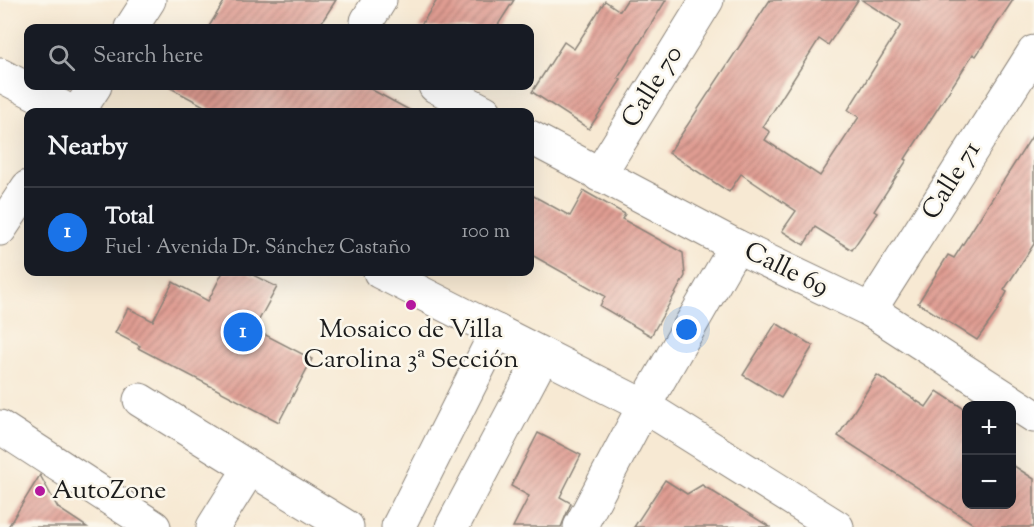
<!DOCTYPE html>
<meta charset="utf-8">
<style>
:root{--surface:#171b24;--page:#242831;--text:#f1f3f6;--muted:#9ea1a6;--line:#363941;--accent:#1a73e8}
body{margin:0;font-family:"Sorts Mill Goudy",serif;background:var(--page);color:var(--text)}
.controls{position:absolute;right:18px;bottom:18px;display:grid;overflow:hidden;border-radius:12px;box-shadow:0 6px 24px #0002}
.controls button{width:54px;height:54px;display:grid;place-items:center;padding:0;border:0;border-bottom:2px solid var(--line);background:var(--surface);color:var(--text);font:30px sans-serif}
.you{position:absolute;left:687px;top:330px;width:21px;height:21px;margin:-15px;border:4px solid #fff;border-radius:50%;background:#1a73e8;box-shadow:0 0 0 9px #1a73e833}
.badge{display:grid;place-items:center;width:39px;height:39px;border-radius:50%;background:var(--accent);color:#fff;font-size:20px;font-weight:700}
.pin{position:absolute;translate:-50% -50%;border:3px solid #fff;box-shadow:0 2px 6px #0006}
.list{margin:0;padding:0;list-style:none}
h2{display:flex;justify-content:space-between;align-items:center;height:78px;margin:0;padding:0 24px;font-size:26px}
h2 small{font-size:20px;font-weight:400;color:var(--muted)}
.list li{display:grid;grid-template-columns:39px 1fr auto;gap:18px;align-items:center;box-sizing:border-box;height:90px;padding:0 24px;border-top:2px solid var(--line)}
.list b{display:block;font-size:22px;white-space:nowrap}
.list p{margin:0;font-size:20px;white-space:nowrap;color:var(--muted)}
.list em{font-size:20px;font-style:normal;color:var(--muted)}
.icon{flex:none;width:33px;height:33px;fill:none;stroke:currentColor;stroke-width:2;stroke-linecap:round;stroke-linejoin:round}
.map{position:relative;flex:none;width:1034px;height:527px;overflow:hidden}
.search{position:absolute;background:var(--surface);box-shadow:0 6px 24px #0002;left:24px;top:24px;width:510px;height:66px;display:flex;align-items:center;gap:15px;box-sizing:border-box;padding:0 21px;border-radius:12px;color:var(--muted);font-size:22px}
.panel{position:absolute;background:var(--surface);box-shadow:0 6px 24px #0002;left:24px;top:108px;width:510px;height:168px;border-radius:12px}
.map>svg:first-child{display:block}
.building{fill:url(#building-hatch)}
.lines{fill:none;stroke-linecap:round;stroke-linejoin:round}
.minor-casing{stroke:#8a8278;stroke-width:35}
.minor{stroke:#fff;stroke-width:33}
.poi-dot{fill:#b5179e;stroke:#fbf7ec;stroke-width:2}
.labels{text-anchor:middle;dominant-baseline:central;stroke-width:5;stroke-linejoin:round;paint-order:stroke}
.street-label{font-size:26px;fill:#1c1c1c;stroke:#fbf7ec}
.poi-label{font-size:26px;fill:#1c1c1c;stroke:#fbf7ec}
</style>
<div class="map">
<svg width="1034" height="527" viewBox="0 0 1034 527">
<defs>
<pattern id="building-hatch" width="6" height="6" patternUnits="userSpaceOnUse" patternTransform="scale(1.5)"><rect width="6" height="6" fill="#df9c92"/><path d="M-1 1l2-2M0 6l6-6M5 7l2-2" fill="none" stroke="#b47e76"/></pattern>
</defs>
<rect width="100%" height="100%" fill="#fbf7ec"/>
<filter id="ink" filterUnits="userSpaceOnUse"><feTurbulence type="fractalNoise" baseFrequency=".0167" numOctaves="2"/><feDisplacementMap in="SourceGraphic" scale="12" xChannelSelector="R" yChannelSelector="G"/><feConvolveMatrix kernelMatrix="1 2 1 2 8 2 1 2 1" color-interpolation-filters="sRGB"/></filter>
<filter id="wash" filterUnits="userSpaceOnUse"><feTurbulence type="fractalNoise" baseFrequency=".008" numOctaves="4" result="noise"/><feDisplacementMap in="SourceGraphic" scale="24" xChannelSelector="R" yChannelSelector="G"/><feGaussianBlur stdDeviation="1.35" result="paint"/><feColorMatrix in="noise" values="0 0 0 0 0 0 0 0 0 0 0 0 0 0 0 0 0 1.4 0 .05"/><feComposite in="paint" operator="in"/></filter>
<g filter="url(#wash)">
<rect width="100%" height="100%" fill="#f7e9d3"/>
<g id="blocks">
<!-- building -->
<g class="building">
<polygon points="225,0 336,0 318,28 208,28"/>
<polygon points="437,0 514,0 496,28 419,28"/>
<polygon points="627,0 666,0 618,78 621,80 589,129 532,92 564,42 574,49 605,1 620,11"/>
<polygon points="770,0 858,0 828,45 819,39 763,127 770,132 765,140 820,176 859,117 848,110 901,25 862,0 1013,0 976,56 973,54 905,159 907,160 874,211 877,213 852,250 815,227 804,245 782,231 796,211 741,174 729,192 669,153"/>
<polygon points="167,86 365,86 413,112 215,112"/>
<polygon points="1034,133 1034,244 1004,290 1007,292 996,313 977,340 918,303 948,255 954,258"/>
<polygon points="584,191 625,214 622,219 683,253 685,276 651,336 600,306 605,296 530,254 530,194 570,216"/>
<polygon points="223,272 247,272 277,287 254,329 312,359 279,422 138,348 140,346 115,333 128,308 153,321 173,282 208,301"/>
<polygon points="776,323 813,346 781,398 743,375"/>
<polygon points="877,375 926,407 937,391 966,410 966,504 1011,504 1011,464 1034,479 1034,527 978,527 838,436"/>
<polygon points="538,433 581,455 560,497 571,503 561,527 513,527 529,496 511,486"/>
<polygon points="40,475 58,508 87,527 8,527"/>
<polygon points="665,480 687,494 702,485 770,527 634,527"/>
</g>
</g>
</g>
<g filter="url(#ink)">
<use href="#blocks" fill-opacity="0" stroke="#8a8278" stroke-width="1.5"/>
<g class="lines">
<defs>
<g id="minor">
<polyline points="131,28 149,0"/>
<polyline points="368,28 367,21 380,0"/>
<polyline points="0,75 71,112"/>
<polyline points="435,86 485,112"/>
<polyline points="78,112 95,86"/>
<polyline points="530,137 736,246 870,310 1034,416"/>
<polyline points="599,175 707,0"/>
<polyline points="0,229 28,187"/>
<polyline points="380,272 644,406 837,527"/>
<polyline points="870,310 1034,52"/>
<polyline points="140,400 250,468"/>
<polyline points="0,427 154,527"/>
<polyline points="213,527 250,468 347,527"/>
<polyline points="398,527 497,331"/>
<polyline points="452,527 543,355"/>
<polyline points="580,527 644,406 736,246"/>
</g>
</defs>
<!-- minor casing -->
<use href="#minor" class="minor-casing"/>
<!-- minor -->
<use href="#minor" class="minor"/>
</g>
</g>
<!-- markers -->
<g class="poi-dot">
<circle cx="411" cy="305" r="6"/>
<circle cx="40" cy="491" r="6"/>
</g>
<g class="labels">
<!-- street labels -->
<g class="street-label">
<text transform="translate(653 87) rotate(-58)">Calle 70</text>
<text transform="translate(952 181) rotate(-58)">Calle 71</text>
<text transform="translate(786 270) rotate(26)">Calle 69</text>
</g>
<!-- poi labels -->
<g class="poi-label">
<text x="411" y="330">Mosaico de Villa<tspan x="411" dy="30">Carolina 3ª Sección</tspan></text>
<text x="52" y="491" text-anchor="start">AutoZone</text>
</g>
</g>
</svg>
<div class="controls">
<button>+</button>
<button>−</button>
</div>
<div class="you"></div>
<div class="pin badge" style="left:243px;top:332px">1</div>
<div class="search"><svg class="icon" aria-label="search" viewBox="0 0 24 24"><circle cx="10" cy="10" r="6"/><path d="M15 15l6 6"/></svg>Search here</div>
<section class="panel">
<h2>Nearby<small></small></h2>
<ul class="list">
<li><span class="badge">1</span><div><b>Total</b><p>Fuel · Avenida Dr. Sánchez Castaño</p></div><em>100 m</em></li>
</ul>
</section>
</div>
